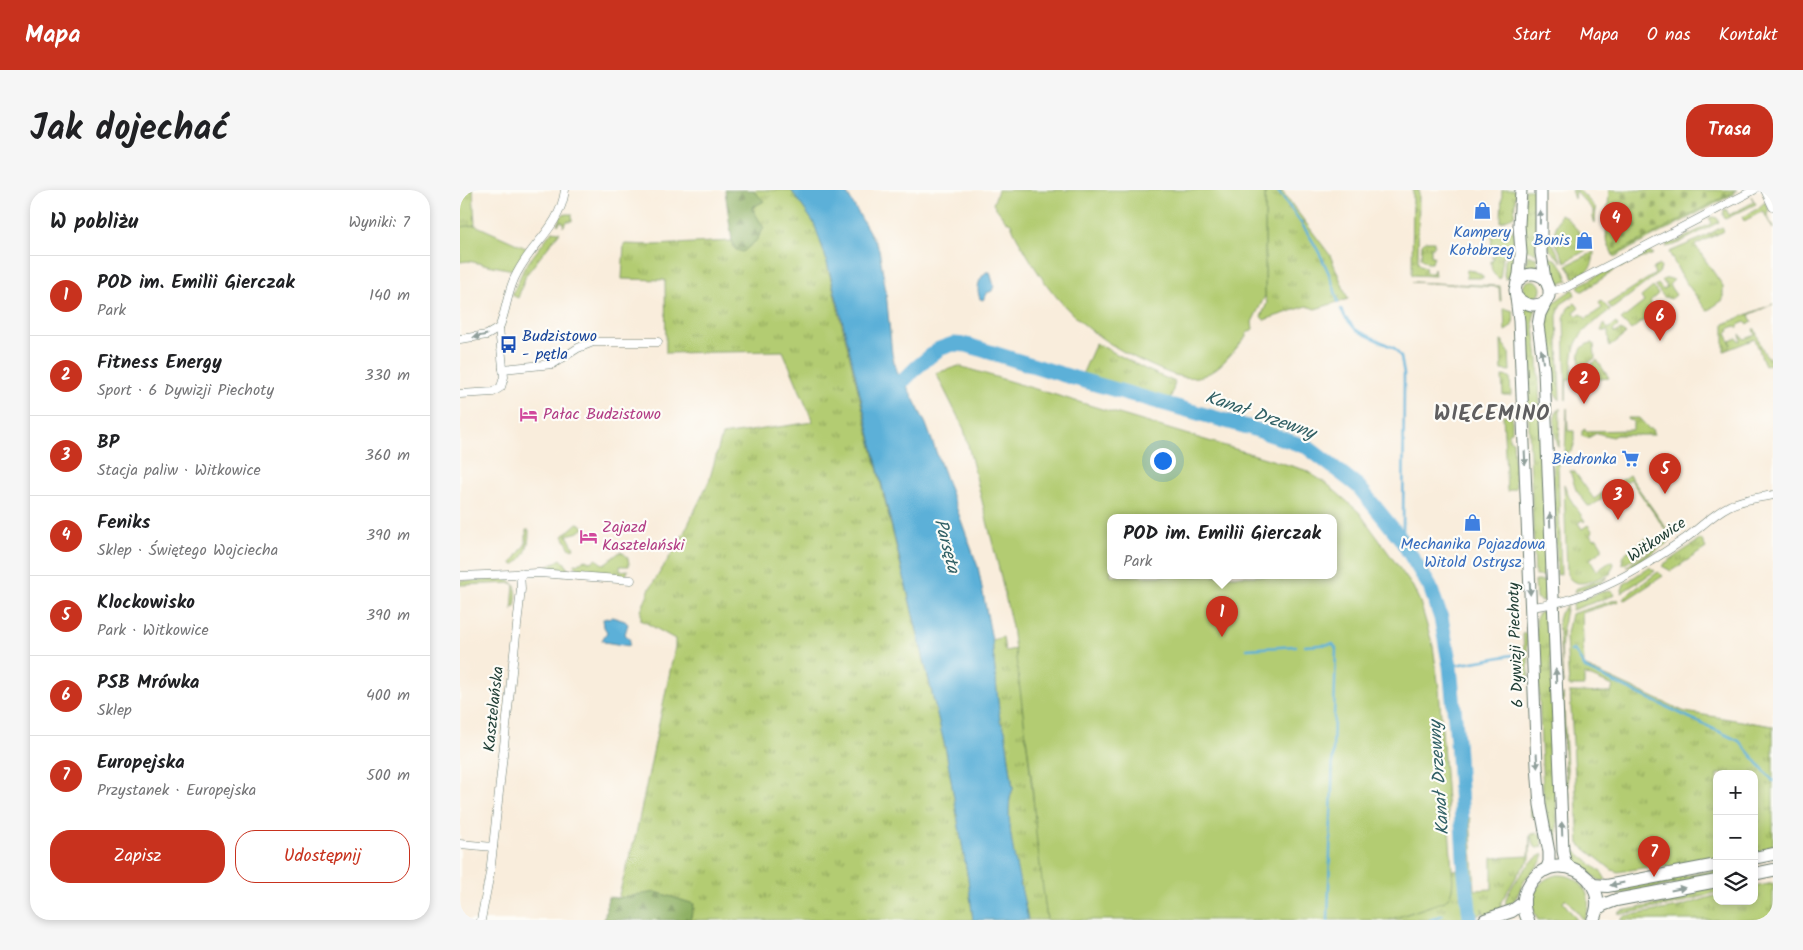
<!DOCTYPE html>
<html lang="pl">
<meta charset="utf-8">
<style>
:root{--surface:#fff;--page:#f6f6f6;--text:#202124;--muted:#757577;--line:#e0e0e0;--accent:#c8321e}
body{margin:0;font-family:Kalam,sans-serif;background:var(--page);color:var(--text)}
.controls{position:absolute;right:15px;bottom:15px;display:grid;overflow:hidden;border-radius:10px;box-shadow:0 2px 8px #0003}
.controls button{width:45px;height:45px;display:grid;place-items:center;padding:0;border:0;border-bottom:1px solid var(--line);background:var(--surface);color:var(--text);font:25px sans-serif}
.you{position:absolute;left:702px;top:270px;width:18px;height:18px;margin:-12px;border:4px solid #fff;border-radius:50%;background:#1a73e8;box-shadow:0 0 0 8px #1a73e833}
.badge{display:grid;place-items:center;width:32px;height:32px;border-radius:50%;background:var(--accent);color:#fff;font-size:16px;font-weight:700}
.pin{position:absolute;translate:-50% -41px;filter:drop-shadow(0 1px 2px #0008)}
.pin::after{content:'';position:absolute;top:26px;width:18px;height:15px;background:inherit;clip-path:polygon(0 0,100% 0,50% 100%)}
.popup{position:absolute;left:647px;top:324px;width:230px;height:65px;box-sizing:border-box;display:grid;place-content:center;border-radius:10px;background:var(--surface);filter:drop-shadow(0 1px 4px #0005);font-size:16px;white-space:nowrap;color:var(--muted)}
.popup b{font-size:19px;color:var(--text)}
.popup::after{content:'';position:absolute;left:50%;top:100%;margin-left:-10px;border:10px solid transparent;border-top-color:var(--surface)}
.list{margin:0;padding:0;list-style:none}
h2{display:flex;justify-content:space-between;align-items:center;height:65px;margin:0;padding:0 20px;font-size:21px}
h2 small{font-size:16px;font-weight:400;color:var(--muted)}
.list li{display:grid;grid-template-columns:32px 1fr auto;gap:15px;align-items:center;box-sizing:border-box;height:80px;padding:0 20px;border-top:1px solid var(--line)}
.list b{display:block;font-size:19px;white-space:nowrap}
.list p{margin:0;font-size:16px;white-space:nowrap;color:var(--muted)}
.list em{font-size:16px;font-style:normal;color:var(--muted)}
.actions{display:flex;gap:10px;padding:15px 20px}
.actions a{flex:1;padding:11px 0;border:1px solid var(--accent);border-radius:20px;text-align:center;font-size:18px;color:var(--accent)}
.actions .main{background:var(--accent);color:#fff}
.icon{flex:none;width:28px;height:28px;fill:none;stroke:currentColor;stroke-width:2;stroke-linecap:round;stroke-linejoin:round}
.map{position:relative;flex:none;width:1313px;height:730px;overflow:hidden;border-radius:20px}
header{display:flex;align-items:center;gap:30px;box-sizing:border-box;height:70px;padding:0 25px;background:var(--accent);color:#fff}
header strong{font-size:24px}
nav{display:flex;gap:28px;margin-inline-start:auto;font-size:18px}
.intro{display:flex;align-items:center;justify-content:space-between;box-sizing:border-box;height:120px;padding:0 30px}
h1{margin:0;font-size:35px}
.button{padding:12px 22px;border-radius:20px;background:var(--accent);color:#fff;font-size:18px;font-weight:700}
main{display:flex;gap:30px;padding:0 30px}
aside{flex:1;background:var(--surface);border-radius:20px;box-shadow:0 2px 8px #0003}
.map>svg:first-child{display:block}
.grass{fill:url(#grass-tufts);stroke:#698453}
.forest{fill:url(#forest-firs);stroke:#56764c}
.cemetery{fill:url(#cemetery-stones);stroke:#698453}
.green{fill:#b3cc72;stroke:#698453;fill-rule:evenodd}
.water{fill:#5cb0d8;stroke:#3e7686}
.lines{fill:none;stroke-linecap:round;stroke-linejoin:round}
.stream{stroke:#5cb0d8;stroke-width:2.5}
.river{stroke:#5cb0d8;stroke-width:15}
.street-casing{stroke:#6b7b6f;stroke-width:9}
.secondary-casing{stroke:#6b7b6f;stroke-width:13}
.primary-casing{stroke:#6b7b6f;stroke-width:14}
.street{stroke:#fff;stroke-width:8}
.secondary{stroke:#fff;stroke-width:11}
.primary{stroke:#fff;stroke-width:12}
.oneway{fill:#8f9e9a}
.labels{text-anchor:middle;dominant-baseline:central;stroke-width:4.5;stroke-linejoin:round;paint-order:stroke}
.shop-label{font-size:16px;fill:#366cbe;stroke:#fdfcf7}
.transit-label{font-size:16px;fill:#164399;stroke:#fdfcf7;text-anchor:start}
.hotel-label{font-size:16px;fill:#b23c85;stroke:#fdfcf7;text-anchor:start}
.street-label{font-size:16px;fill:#1f3d34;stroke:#fdfcf7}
.water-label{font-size:18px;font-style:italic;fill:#316065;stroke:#fdfcf7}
.district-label{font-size:21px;font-weight:bold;letter-spacing:1px;fill:#5f5e5f;stroke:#fdfcf7}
</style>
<header>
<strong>Mapa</strong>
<nav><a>Start</a><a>Mapa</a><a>O nas</a><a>Kontakt</a></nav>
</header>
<div class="intro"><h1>Jak dojechać</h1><a class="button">Trasa</a></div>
<main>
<aside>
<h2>W pobliżu<small>Wyniki: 7</small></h2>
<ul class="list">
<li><span class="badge">1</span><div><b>POD im. Emilii Gierczak</b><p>Park</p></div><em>140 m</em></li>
<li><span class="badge">2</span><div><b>Fitness Energy</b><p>Sport · 6 Dywizji Piechoty</p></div><em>330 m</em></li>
<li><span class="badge">3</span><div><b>BP</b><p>Stacja paliw · Witkowice</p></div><em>360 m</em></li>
<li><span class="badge">4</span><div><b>Feniks</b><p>Sklep · Świętego Wojciecha</p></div><em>390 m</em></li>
<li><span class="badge">5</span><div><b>Klockowisko</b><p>Park · Witkowice</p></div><em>390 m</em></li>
<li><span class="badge">6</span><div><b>PSB Mrówka</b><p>Sklep</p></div><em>400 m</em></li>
<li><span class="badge">7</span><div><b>Europejska</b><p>Przystanek · Europejska</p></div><em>500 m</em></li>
</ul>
<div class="actions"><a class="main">Zapisz</a><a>Udostępnij</a></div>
</aside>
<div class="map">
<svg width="1313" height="730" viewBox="0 0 1313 730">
<defs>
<pattern id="grass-tufts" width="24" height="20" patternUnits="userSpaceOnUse" patternTransform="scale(1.25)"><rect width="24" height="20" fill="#b3cc72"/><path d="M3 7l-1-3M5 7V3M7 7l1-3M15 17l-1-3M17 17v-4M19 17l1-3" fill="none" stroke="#91a75e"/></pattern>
<pattern id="forest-firs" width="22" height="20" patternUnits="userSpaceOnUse" patternTransform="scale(1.25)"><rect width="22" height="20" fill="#8eb064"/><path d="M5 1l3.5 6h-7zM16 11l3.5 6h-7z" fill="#739053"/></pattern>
<pattern id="cemetery-stones" width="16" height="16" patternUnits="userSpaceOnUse" patternTransform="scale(1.25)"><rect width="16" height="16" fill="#b3cc72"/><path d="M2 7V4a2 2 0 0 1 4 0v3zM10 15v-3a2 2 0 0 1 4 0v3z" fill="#91a75e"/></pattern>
</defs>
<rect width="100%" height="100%" fill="#fdfcf7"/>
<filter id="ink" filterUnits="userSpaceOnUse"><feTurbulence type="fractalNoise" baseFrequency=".02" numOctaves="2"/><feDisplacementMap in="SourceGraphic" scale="10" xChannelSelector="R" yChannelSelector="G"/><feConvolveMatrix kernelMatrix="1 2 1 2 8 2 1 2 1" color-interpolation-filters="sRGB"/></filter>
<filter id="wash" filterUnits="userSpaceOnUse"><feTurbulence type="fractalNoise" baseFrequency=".0096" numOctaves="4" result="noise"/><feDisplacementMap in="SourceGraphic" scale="20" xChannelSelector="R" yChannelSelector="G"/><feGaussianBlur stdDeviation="1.12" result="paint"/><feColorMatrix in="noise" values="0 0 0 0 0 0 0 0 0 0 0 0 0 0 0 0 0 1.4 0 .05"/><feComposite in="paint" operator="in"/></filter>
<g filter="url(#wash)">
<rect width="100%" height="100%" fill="#f9eddc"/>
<!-- grass -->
<g class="grass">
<polygon points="0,0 13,0 15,35 0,37"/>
<polygon points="293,0 331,0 354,33 365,65 486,561 508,689 513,730 230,730 234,714 158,708 176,644 215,457 215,449 181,430 181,421 190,398 221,349 249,291 262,245 353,232 323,161 206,163 205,90 162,89 164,54 195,55 272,51 276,60 292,17 304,11"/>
<polygon points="805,0 821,0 870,65 888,109 855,119 847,116 804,130 801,127 807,113 805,106"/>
<polygon points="953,0 959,0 958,71 960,75 965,77 966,83 973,83 974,78 975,86 952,85"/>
<polygon points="1042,0 1056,0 1054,26 1041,32"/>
<polygon points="1065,0 1076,0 1076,63 1066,60 1064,46"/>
<polygon points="1111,0 1119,0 1136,18 1135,33 1133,28 1133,20 1115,1 1114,9"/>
<polygon points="1273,0 1274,4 1154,67 1149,56"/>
<polygon points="1291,6 1296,14 1265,29 1263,25 1264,20 1266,19 1269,25 1294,12"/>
<polygon points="1305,12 1309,20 1307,24 1313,39 1303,21 1284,31 1282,27 1297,19"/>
<polygon points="106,24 112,24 112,31 107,31 103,37 104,33 101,31 98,35 97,34 101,26"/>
<polygon points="1100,24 1105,26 1122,45 1117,49 1124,56 1129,53 1132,57 1105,72 1093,47"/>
<polygon points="1252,27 1257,28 1259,32 1215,55 1206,57 1209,49 1210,48 1214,53 1252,33 1249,28"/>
<polygon points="1262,37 1264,41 1235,55 1263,96 1263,110 1247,121 1222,87 1209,62 1240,49"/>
<path d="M1038,39H1049L1054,42L1056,60H1051L1043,67L1040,89C1032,84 1031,81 1031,71H1033V68L1031,67H1034V62H1031C1032,53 1030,44 1038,39Z"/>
<polygon points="92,41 100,42 66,85 58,108 52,105 64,78"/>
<path d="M1090,43V47L1102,72C1093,61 1084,61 1090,43Z"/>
<polygon points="965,51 974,51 974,57 971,57 971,66 974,66 972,73 967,73 961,68 962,54"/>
<polygon points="1187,60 1194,64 1168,73 1160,78 1158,75"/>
<path d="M1134,62C1133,80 1128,80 1114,88L1107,75Z"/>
<polygon points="1067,65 1077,68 1079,82 1066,82"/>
<path d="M1049,66H1055C1055,75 1055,86 1045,89V86H1044L1045,69Z"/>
<path d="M1086,67C1099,67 1105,79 1108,91L1099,94L1092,90Z"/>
<polygon points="1199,75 1201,78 1199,83 1152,119 1148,114 1195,84 1193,79"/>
<polygon points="1153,77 1154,81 1123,101 1121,101 1118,96"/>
<polygon points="1007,80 1015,81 1023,86 1023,88 1006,88"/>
<polygon points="1208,88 1214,90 1209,95 1216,105 1211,109 1204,107 1195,96 1198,94 1203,100 1207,97 1202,90"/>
<polygon points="952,92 1040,96 1041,111 1040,111 1039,97"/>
<polygon points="1193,97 1198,104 1190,111 1192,116 1197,120 1171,140 1161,130 1184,112 1181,107"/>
<polygon points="1113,99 1115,105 1101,114 1097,126 1100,210 1094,203 1086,156 1085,136 1087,123 1094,112"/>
<path d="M1141,111L1150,120C1119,144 1111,148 1112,189H1107L1106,210L1104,128L1108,118L1115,113L1119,118L1114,122L1117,126L1122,124L1126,129L1142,118L1139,113Z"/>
<path d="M1313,114L1289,125L1292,132L1287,134L1285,132L1278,135V138L1275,136L1268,139L1269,141L1266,143L1271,155L1270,151L1277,148L1279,151L1281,150L1280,144L1284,149L1295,145L1293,139H1295C1299,149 1302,166 1313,170V173L1305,176L1295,149L1264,161V134Z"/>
<polygon points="1064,116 1076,118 1073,130 1078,169 1087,386 1075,386"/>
<path d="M1044,118L1053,121C1054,130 1055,136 1045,141Z"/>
<polygon points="1156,133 1158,136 1153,141 1155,143 1161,140 1166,144 1149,157 1148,141 1141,141 1144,134 1148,139"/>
<polygon points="1041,151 1043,151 1043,154 1049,162 1050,181 1042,180"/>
<polygon points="636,153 685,179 715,192 711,207 709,210 703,210 621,187"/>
<path d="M1132,153L1134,154L1135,168L1120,180C1119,168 1117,155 1132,153Z"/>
<polygon points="1137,170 1149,188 1120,191 1120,183"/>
<polygon points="1042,186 1050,187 1051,205 1043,205"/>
<path d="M1100,218L1099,258C1095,248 1090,225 1100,218Z"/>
<polygon points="1107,218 1108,241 1114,241 1114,255 1112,261 1105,263"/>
<polygon points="1043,225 1052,225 1052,242 1049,243 1049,250 1053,251 1056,298 1047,301"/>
<polygon points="1168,228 1179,228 1189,239 1192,239 1194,245 1156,245 1152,247 1137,243 1128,248 1122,246 1122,241 1125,239 1125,241 1173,240 1173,231 1168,230"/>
<polygon points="1095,271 1098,273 1101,384 1097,385 1093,273"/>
<polygon points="1110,281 1114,281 1134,309 1148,299 1150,303 1146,306 1144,304 1141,306 1142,308 1133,315 1128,316 1116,300"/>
<polygon points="1169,285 1211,345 1163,375 1162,368 1164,364 1186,348 1190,354 1207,342 1170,289 1152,301 1150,298"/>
<path d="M1104,294L1109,307L1125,331L1124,332L1122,330L1118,333L1122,339L1128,335L1133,342L1131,344L1134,349L1137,348L1142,356V360L1130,369L1137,381L1150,372H1153L1154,374L1150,384C1137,388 1115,402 1107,384Z"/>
<path d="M66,340H69C69,354 67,368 53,375L52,373L66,353Z"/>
<polygon points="1212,347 1209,352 1171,377 1166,377"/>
<polygon points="1241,349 1246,358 1211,381 1202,376 1204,374"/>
<path d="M160,362C167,364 169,369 169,376H160V381L168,380L166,386L120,383L114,375L125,370L131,372L136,369L141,373L144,374Z"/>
<polygon points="101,369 105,373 108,380 106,381 87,379 87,377"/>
<polygon points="1189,377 1195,381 1161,403 1164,394"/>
<polygon points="1198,382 1203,386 1169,408 1164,410 1163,408"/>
<polygon points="1148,387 1139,394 1114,402 1115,399"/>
<path d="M48,389C59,396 57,405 55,417L52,418V421L54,395L52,393L0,395V391Z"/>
<polygon points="1075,391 1087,391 1088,408 1086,410 1081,411 1076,408"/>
<polygon points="1148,400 1152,401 1155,405 1112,420 1114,412"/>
<polygon points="1158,409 1159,411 1122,423 1124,476 1225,522 1313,536 1313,659 1294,663 1294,584 1257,584 1257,671 1236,675 1202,677 1201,675 1158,682 1152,680 1119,654 1110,502 1151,503 1153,496 1124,484 1124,496 1109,496 1106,448 1111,424"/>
<path d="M1107,415C1100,444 1101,465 1103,494L1098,430L1100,423Z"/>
<polygon points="1080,422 1087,423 1089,427 1098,655 1092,656 1083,602 1076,428"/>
<polygon points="1063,442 1067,444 1069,491 1065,494"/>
<path d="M543,447L545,461L556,459L587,730H568C562,701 540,624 553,599L545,540L540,531L532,450Z"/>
<polygon points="1103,504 1108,597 1106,597 1101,508"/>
<polygon points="1106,602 1109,602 1112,654 1108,655"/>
<polygon points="1070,605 1075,607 1077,623 1075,626 1071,627"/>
<polygon points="1010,628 1015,700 1032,699 1032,668 1069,666 1070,646 1070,669 1058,684 1041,712 1041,719 1025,725 1022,718 1023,723 1014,727 1008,684 1005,629"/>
<polygon points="1078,643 1081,645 1083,657 1077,658 1073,655 1071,644"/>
<polygon points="1114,660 1142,683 1146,690 1142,691 1137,689 1115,672 1108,661"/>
<path d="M1084,664C1082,676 1071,680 1065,690C1058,701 1059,709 1047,717C1046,714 1045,713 1046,709C1050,697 1072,666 1084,664Z"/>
<path d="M1003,679L1007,729L929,730L985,711C994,703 993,692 992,680Z"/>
<polygon points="1257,680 1257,686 1158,705 1157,699"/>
<polygon points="1313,693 1313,730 1160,730 1165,726 1219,717 1257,705 1257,711 1294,711 1294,697"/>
<polygon points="1257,696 1257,702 1218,714 1162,724 1158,723 1161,721 1216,711 1216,708 1240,699"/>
</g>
<!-- forest -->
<g class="forest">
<polygon points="265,0 293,0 304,11 292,18 304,38 296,51 283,62 276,60 272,51"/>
<polygon points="196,702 234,714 230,730 144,730 148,707 158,708"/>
</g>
<!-- cemetery -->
<polygon class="cemetery" points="1149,0 1277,0 1153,65 1146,49"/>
<!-- green -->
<g class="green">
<path d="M538,0H805V106L792,132L793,139L786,144V147C775,159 761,179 745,185C726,192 708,183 690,175C636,151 598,118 568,66C562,55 554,45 551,33L546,31L533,14Z"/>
<polygon points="15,35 68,59 53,80 8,71 0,72 0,37"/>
<circle cx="1072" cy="99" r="9"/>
<path d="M499,176L845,280L867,294L899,322L953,397L960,412L973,456L979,499L992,680C993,692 994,703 985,711L929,730H587L576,644L572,593L552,437L539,379L504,239L476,183ZM651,328H873V386H651Z"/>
<polygon points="117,333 121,334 124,338 119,342 107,345 114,358 110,359 103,346"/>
<path d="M1096,685C1122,683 1136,708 1124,730L1106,709L1103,712L1117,730H1078C1066,712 1075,690 1096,685Z"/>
</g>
<!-- water -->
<g class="water">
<path d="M331,0H385L419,59L426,102L432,164L438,188L444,190L466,234L518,377L532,450L540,531L545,540L553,599C540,624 563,700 568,730H513L508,689L486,561L379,117L365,65L354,33Z"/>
<path d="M526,82H530L534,96L532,101L527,103L523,110L520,109C516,98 518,90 526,82Z"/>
<polygon points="152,427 165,431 168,434 165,444 170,450 169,456 144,452 142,450 147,442 144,437 143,429"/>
</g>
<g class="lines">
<!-- stream -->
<g class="stream">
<path d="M817,0C843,34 868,69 878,112"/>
<polyline points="881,119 885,127 896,140 934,158 941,167 944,184 943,346 941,349"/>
<polyline points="845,456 873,454 876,458 868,730"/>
<polyline points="787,459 836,456"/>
<polyline points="1111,461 1114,460 1126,479 1279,551 1313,591"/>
<polyline points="990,476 1058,464"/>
<polyline points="970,730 983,725"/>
</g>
<!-- river -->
<polyline class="river" points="426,196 444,190 457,177 479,159 493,154 507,155 614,188 791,238 847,257 898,296 941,349 970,397 981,428 990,476 997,550 1005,683 1010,728"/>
</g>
</g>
<g filter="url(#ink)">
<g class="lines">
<defs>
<g id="street">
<polyline points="1305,0 1313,17"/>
<polyline points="1089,102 1105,98 1294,0"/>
<path d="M0,149L27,145L39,138C47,120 47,100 57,83C73,52 100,37 105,0"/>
<polyline points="43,179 93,174 118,158 133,152 198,152"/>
<polyline points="0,204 33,202 41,197 44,187 39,138"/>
<polyline points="0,386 79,383 171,390"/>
<path d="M1071,417C1129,411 1179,380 1226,348C1240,338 1253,324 1269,316C1282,309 1298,308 1313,305"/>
<polyline points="0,654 33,657 61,399 60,383"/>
<polyline points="21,730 30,683 33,657"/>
</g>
<g id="secondary">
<polyline points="1061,0 1059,35 1061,63 1059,84 1055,100 1059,131 1077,576 1080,615 1089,662 1089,672 1086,680"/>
<polyline points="1081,0 1081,63 1085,89 1089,99 1089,106 1080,124 1078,135 1084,180 1103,661 1105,671 1110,678"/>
<path d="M1058,91C1066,82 1076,82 1085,89"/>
<path d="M1057,107C1065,116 1075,117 1085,112"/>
</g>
<g id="primary">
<polyline points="1294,668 1313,664"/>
<polyline points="1294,684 1313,680"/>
<polyline points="1133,695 1147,696 1257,675"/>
<polyline points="1137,719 1143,715 1156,710 1257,691"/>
<polyline points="1025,730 1052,721 1064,712"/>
<path d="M1068,730C1063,719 1062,707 1068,697C1090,654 1154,685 1133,730"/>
</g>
</defs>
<!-- street casing -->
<use href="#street" class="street-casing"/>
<!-- secondary casing -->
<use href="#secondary" class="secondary-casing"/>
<!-- primary casing -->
<use href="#primary" class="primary-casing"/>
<!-- street -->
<use href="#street" class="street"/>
<!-- secondary -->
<use href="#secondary" class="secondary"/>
<!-- primary -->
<use href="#primary" class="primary"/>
</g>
<!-- one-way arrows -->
<defs><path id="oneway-solid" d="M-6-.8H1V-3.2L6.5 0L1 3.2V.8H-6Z" transform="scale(1.25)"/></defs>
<g class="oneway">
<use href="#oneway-solid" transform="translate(1080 27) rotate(-89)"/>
<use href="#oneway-solid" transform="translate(20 146) rotate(168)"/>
<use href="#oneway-solid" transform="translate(1082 166) rotate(-98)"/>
<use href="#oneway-solid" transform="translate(1065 268) rotate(87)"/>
<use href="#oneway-solid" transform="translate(1090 330) rotate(-92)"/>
<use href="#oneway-solid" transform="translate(1070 398) rotate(88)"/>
<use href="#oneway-solid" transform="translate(1096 486) rotate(-92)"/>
<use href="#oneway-solid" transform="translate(1077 571) rotate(87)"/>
<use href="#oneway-solid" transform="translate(1102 639) rotate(-92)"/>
<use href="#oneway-solid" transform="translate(1157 694) rotate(169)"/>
<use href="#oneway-solid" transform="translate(1218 699) rotate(-11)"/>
</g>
</g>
<!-- icons -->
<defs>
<symbol id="shop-bare" viewBox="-9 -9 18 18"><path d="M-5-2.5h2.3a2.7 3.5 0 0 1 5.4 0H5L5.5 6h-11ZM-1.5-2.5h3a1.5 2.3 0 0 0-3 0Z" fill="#3f7fe0" stroke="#fdfcf7" stroke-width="2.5" paint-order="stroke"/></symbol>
<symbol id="bus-bare" viewBox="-9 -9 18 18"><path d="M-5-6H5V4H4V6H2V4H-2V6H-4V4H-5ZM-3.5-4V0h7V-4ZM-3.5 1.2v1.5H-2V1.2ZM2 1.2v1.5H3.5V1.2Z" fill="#1a4fb4" stroke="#fdfcf7" stroke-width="2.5" paint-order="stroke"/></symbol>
<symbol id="hotel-bare" viewBox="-9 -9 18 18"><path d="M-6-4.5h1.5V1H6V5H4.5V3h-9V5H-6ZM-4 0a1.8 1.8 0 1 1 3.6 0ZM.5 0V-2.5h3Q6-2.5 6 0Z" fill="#d1479c" stroke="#fdfcf7" stroke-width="2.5" paint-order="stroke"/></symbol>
<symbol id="supermarket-bare" viewBox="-9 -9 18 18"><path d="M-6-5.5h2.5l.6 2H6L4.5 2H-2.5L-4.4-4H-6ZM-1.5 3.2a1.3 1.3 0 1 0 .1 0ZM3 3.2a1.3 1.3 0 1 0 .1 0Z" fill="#3f7fe0" stroke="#fdfcf7" stroke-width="2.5" paint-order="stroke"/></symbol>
</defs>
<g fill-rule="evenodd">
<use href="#shop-bare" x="1010" y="8" width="25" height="25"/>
<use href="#shop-bare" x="1112" y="38" width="25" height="25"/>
<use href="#bus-bare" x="36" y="142" width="25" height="25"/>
<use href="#hotel-bare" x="56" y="212" width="25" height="25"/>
<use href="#supermarket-bare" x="1158" y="256" width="25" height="25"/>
<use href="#shop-bare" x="1000" y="320" width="25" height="25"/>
<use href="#hotel-bare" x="116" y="334" width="25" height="25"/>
</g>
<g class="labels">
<!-- shop labels -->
<g class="shop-label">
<text x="1022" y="42">Kampery<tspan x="1022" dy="18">Kołobrzeg</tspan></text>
<text x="1110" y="50" text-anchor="end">Bonis</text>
<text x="1157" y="269" text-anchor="end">Biedronka</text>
<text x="1013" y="354">Mechanika Pojazdowa<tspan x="1013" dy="18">Witold Ostrysz</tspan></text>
</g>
<!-- transit labels -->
<g class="transit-label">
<text x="62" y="146">Budzistowo<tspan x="62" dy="18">- pętla</tspan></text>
</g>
<!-- hotel labels -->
<g class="hotel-label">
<text x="83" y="224">Pałac Budzistowo</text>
<text x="142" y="337">Zajazd<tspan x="142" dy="18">Kasztelański</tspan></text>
</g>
<!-- street labels -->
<g class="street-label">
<text transform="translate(1197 350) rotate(-34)">Witkowice</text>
<text transform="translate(1056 455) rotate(-92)">6 Dywizji Piechoty</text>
<text transform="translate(34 519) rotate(-84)">Kasztelańska</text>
</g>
<!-- water labels -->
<g class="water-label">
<text transform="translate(800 226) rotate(19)">Kanał Drzewny</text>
<text transform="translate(486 356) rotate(75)">Parsęta</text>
<text transform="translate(980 588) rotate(-94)">Kanał Drzewny</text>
</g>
<!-- district labels -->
<g class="district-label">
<text x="1032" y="224">WIĘCEMINO</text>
</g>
</g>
</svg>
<div class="controls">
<button>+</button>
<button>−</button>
<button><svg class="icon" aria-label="layers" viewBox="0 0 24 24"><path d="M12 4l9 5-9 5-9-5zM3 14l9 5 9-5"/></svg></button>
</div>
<div class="you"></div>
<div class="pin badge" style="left:762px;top:447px">1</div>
<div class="popup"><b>POD im. Emilii Gierczak</b>Park</div>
<div class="pin badge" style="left:1124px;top:214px">2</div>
<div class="pin badge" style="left:1158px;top:330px">3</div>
<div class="pin badge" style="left:1156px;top:53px">4</div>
<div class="pin badge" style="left:1205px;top:304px">5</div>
<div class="pin badge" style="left:1200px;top:151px">6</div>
<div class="pin badge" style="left:1194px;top:687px">7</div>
</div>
</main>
